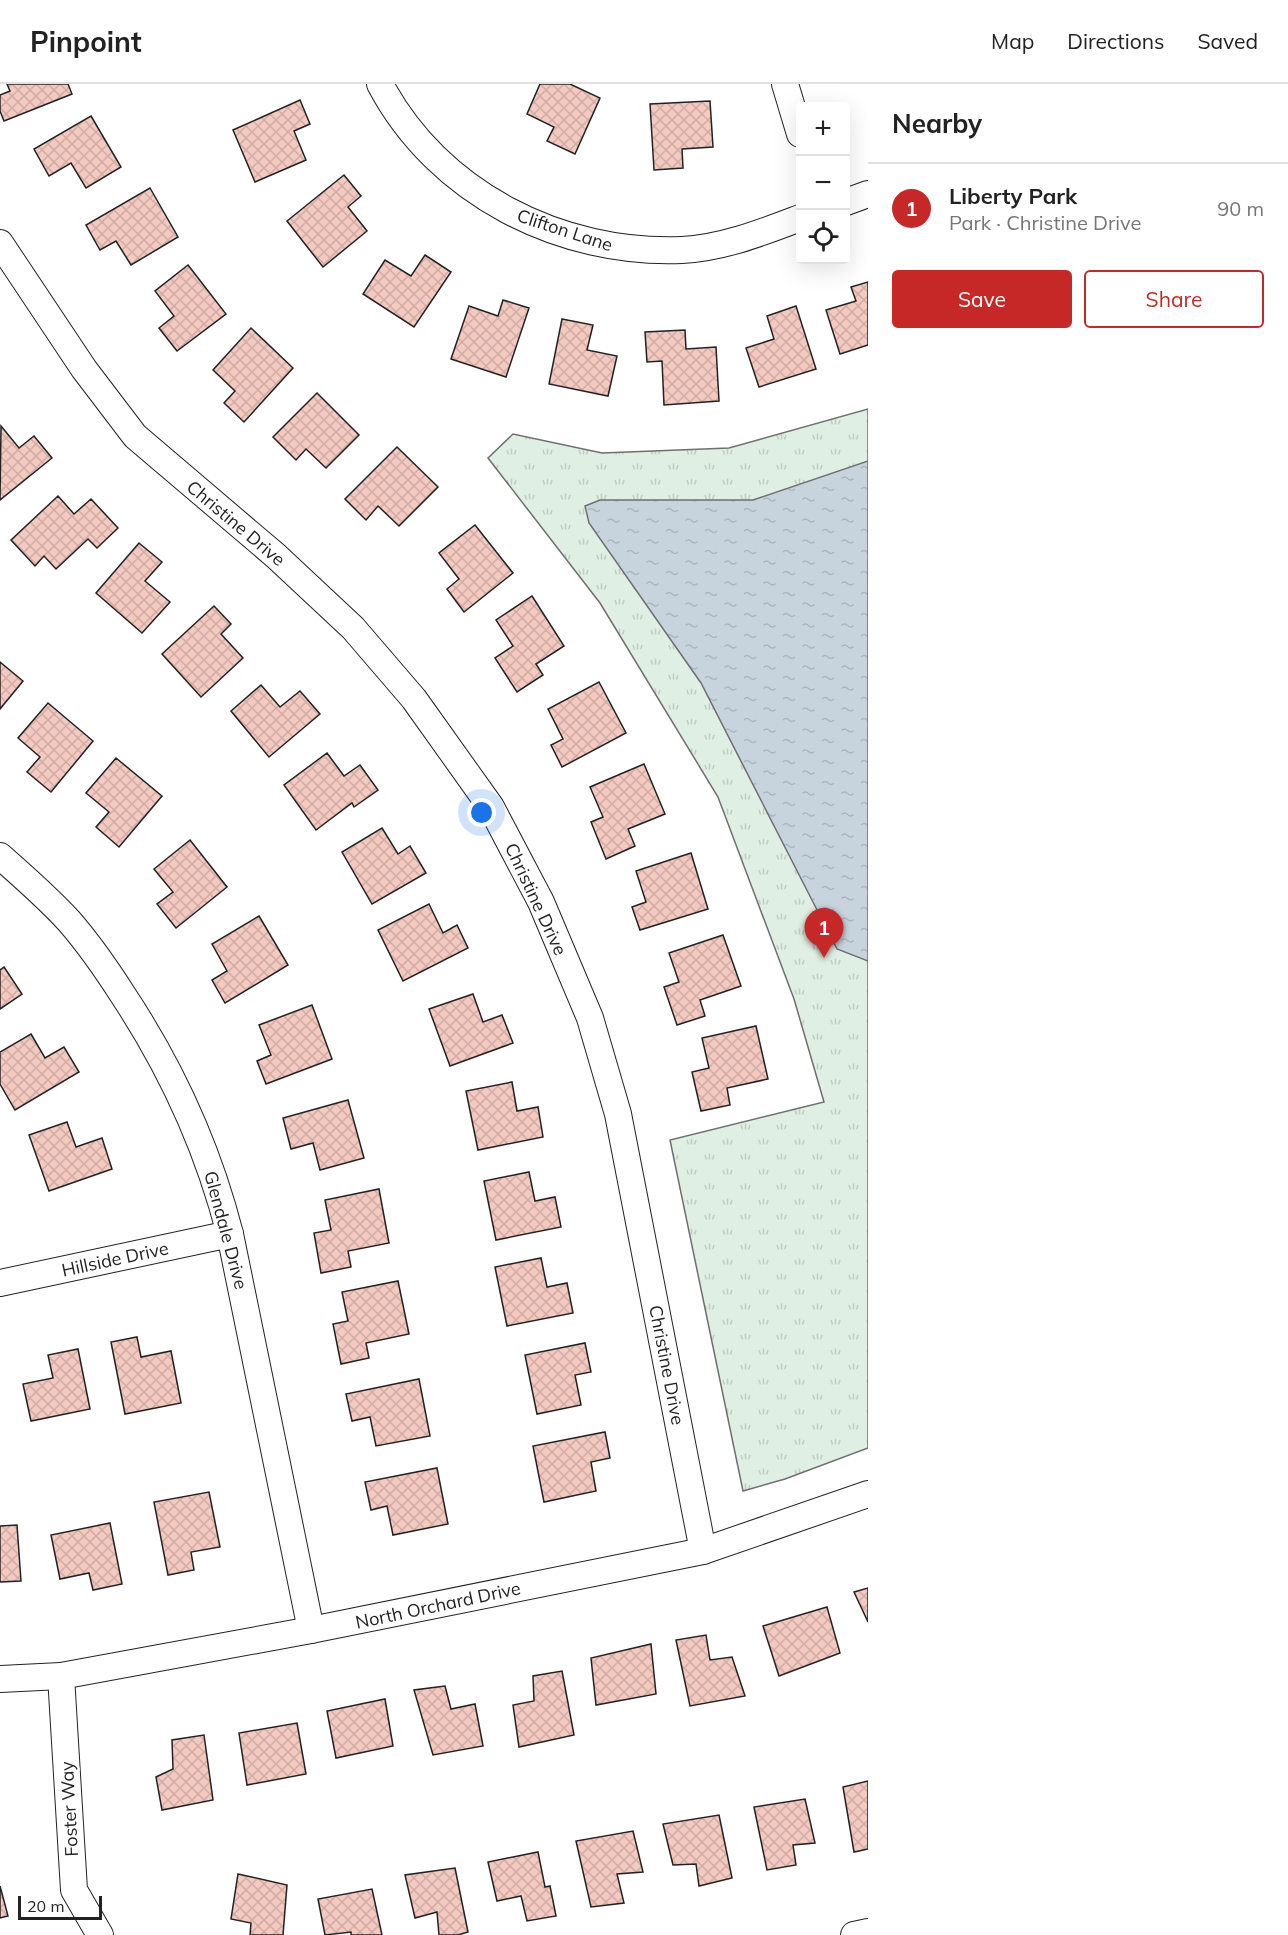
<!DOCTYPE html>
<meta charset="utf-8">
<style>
:root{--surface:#fff;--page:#f6f6f6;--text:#222;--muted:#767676;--line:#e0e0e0;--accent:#c62828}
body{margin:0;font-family:Mulish,sans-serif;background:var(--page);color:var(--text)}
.controls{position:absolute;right:18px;top:18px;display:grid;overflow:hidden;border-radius:6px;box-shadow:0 6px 24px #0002}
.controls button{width:54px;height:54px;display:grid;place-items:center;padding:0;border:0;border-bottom:2px solid var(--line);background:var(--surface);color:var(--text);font:30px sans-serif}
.scale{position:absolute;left:18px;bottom:15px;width:84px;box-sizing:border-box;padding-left:6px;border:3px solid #222;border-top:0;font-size:16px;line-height:21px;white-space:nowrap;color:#222;-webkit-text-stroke:4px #fff;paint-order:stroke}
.you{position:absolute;left:482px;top:729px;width:21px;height:21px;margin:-15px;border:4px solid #fff;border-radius:50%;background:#1a73e8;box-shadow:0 0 0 9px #1a73e833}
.badge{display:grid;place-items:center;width:39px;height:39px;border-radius:50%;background:var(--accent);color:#fff;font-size:20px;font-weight:700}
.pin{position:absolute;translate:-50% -50px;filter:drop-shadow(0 2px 3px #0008)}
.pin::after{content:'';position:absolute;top:32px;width:21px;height:18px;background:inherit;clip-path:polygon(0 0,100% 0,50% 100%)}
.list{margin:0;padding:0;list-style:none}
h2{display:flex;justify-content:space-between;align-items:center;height:78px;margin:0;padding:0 24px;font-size:26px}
h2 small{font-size:20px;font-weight:400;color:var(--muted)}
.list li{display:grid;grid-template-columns:39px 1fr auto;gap:18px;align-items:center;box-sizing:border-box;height:90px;padding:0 24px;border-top:2px solid var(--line)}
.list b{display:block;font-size:22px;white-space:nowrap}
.list p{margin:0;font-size:20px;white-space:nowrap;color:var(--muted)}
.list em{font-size:20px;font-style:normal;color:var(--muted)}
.actions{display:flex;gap:12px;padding:18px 24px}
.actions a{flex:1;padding:14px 0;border:2px solid var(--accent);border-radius:6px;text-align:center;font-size:21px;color:var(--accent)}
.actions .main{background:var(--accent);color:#fff}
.icon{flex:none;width:33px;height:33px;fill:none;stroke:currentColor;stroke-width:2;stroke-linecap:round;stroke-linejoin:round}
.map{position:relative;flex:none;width:868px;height:1851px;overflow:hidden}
header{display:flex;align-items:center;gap:36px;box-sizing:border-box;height:84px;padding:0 30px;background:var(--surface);border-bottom:2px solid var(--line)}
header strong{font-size:28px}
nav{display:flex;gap:33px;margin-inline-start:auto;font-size:21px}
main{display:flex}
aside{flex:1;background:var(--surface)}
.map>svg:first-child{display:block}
.grass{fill:url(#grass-tufts);stroke:#6f6f6f;stroke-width:1.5}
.water{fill:url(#water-ripples);stroke:#6f6f6f;stroke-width:1.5}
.building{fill:url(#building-cross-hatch);stroke:#222;stroke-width:1.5}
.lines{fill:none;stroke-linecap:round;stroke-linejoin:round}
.street-casing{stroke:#222;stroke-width:28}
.street{stroke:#fff;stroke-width:26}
.labels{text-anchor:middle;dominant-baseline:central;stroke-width:4.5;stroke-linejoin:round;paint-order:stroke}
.street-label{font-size:18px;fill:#222;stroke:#fff}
</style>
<header>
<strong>Pinpoint</strong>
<nav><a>Map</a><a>Directions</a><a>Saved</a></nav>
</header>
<main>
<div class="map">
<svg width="868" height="1851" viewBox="0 0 868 1851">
<defs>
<pattern id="grass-tufts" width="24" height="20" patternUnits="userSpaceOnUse" patternTransform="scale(1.5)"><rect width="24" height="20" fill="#e0efe3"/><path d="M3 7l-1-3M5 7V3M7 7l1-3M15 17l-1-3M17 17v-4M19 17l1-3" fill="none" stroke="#c0cdc2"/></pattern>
<pattern id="water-ripples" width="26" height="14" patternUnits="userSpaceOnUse" patternTransform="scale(1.5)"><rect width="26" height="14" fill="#c7d3dd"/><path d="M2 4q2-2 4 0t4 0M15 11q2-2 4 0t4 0" fill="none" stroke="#abb5bd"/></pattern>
<pattern id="building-cross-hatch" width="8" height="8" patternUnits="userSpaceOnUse" patternTransform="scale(1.5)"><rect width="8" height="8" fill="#f3c9c0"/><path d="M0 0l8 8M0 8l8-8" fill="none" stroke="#d0aca5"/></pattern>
</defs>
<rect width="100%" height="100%" fill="#fff"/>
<!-- grass -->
<polygon class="grass" points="868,325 868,1364 785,1395 743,1407 670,1056 824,1018 794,915 718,713 600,519 488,374 513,350 602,369 729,364"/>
<!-- water -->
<polygon class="water" points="868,377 868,877 837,865 701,599 589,439 585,422 600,416 753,416"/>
<!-- building -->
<g class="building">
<polygon points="7,0 68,0 72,10 4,37 0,27 0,11 10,7"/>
<polygon points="540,0 570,0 600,14 575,70 547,57 554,43 527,30"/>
<polygon points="300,16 310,40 294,47 306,76 255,98 233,46"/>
<polygon points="710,17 713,63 682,65 683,84 654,86 650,20"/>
<polygon points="91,32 121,83 86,104 71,79 49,92 34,65"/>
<polygon points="344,91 361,112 348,123 367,147 323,183 287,137"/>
<polygon points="150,104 178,153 131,181 116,157 100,166 86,141"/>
<polygon points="425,171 451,188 414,243 363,210 385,176 411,192"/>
<polygon points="188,181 226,230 177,267 159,244 174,232 155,207"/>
<polygon points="868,198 868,261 840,270 826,226 856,217 851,203"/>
<polygon points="503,216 529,224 506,293 451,275 469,222 498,232"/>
<polygon points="796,222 816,285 759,303 746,264 774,255 767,232"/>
<polygon points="562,235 593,241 587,266 617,272 608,312 549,300"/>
<polygon points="251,244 293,284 244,338 224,319 235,307 213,286"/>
<polygon points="685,246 686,265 716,263 719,317 664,321 662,277 647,278 645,248"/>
<polygon points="317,309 359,351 326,384 306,365 296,376 273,353"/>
<polygon points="1,342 19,364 34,352 52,374 0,416"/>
<polygon points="397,363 438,403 399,442 378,422 366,436 345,415"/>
<polygon points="58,412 74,430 91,415 118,444 97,464 88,455 56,485 44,472 35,482 11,456"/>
<polygon points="475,441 513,489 464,528 447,505 459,495 439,469"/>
<polygon points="139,459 162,478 145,497 170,518 142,549 96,509"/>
<polygon points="532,512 564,562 536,580 543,591 517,608 495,574 513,562 496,536"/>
<polygon points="214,522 231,540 221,550 243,574 201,613 162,570"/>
<polygon points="0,578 23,597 0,625"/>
<polygon points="599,598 626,649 562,683 551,661 563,655 548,625"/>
<polygon points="261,601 280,623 300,607 320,630 269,673 231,627"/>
<polygon points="48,619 93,657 51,708 27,688 40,673 18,654"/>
<polygon points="327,669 344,692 360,681 378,706 354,723 352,719 316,746 284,701"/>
<polygon points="116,674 162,712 119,763 96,743 109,728 86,709"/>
<polygon points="644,680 665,730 628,745 635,762 606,775 591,738 603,733 590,703"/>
<polygon points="382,744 398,770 410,762 426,789 372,820 342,768"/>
<polygon points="190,756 227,803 176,844 157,820 173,808 154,785"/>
<polygon points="691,769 708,825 640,846 632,823 646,818 636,787"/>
<polygon points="429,820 443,849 457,841 468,864 403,897 378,846"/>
<polygon points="259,832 288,881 225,919 212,896 227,887 212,860"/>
<polygon points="723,851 741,902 700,916 705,932 677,941 664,903 679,898 669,869"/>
<polygon points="4,883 22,910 0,925 0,886"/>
<polygon points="473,910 483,938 502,931 513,959 450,982 429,925"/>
<polygon points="312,921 332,975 266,1000 257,977 271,971 259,941"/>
<polygon points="756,942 768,995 727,1004 730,1021 701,1027 692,988 709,984 702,954"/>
<polygon points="31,950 45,974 64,963 79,988 15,1026 0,1000 0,968"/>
<polygon points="512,998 517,1027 538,1023 543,1053 478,1066 466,1007"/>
<polygon points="348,1016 364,1074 320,1086 313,1059 291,1065 283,1034"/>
<polygon points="67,1038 76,1063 102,1054 112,1085 49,1107 29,1051"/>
<polygon points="529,1088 535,1117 555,1113 561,1143 496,1156 484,1097"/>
<polygon points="379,1105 389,1159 348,1167 351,1183 321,1189 314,1149 331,1146 325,1116"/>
<polygon points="541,1174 547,1203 567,1199 573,1229 507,1242 495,1183"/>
<polygon points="398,1197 409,1250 366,1259 369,1274 341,1280 333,1240 348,1237 342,1208"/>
<polygon points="137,1253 141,1273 171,1267 181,1319 125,1330 111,1258"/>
<polygon points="585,1259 591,1288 575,1291 581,1321 537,1330 525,1271"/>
<polygon points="78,1265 90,1325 31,1337 23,1300 53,1294 48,1271"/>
<polygon points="419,1295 430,1352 376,1362 370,1333 352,1337 346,1310"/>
<polygon points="605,1348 610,1374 591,1378 596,1407 544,1418 533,1362"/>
<polygon points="437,1384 448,1440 393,1451 387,1422 371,1426 365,1398"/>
<polygon points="209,1408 220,1463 191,1468 194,1486 168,1491 154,1418"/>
<polygon points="110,1439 122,1500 93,1506 89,1489 60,1495 51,1451"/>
<polygon points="17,1441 21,1497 0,1498 0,1442"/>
<polygon points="868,1504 868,1538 854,1508"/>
<polygon points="827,1523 840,1569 779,1592 763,1542"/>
<polygon points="706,1551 710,1576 732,1573 745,1612 690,1622 676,1556"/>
<polygon points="651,1560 656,1610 596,1621 591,1574"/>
<polygon points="562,1587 574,1651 519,1663 513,1621 534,1617 533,1592"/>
<polygon points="445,1602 451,1625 475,1620 483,1662 433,1671 414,1606"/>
<polygon points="385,1615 393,1662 336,1674 327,1627"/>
<polygon points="297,1639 306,1690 247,1701 239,1649"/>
<polygon points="204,1651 213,1716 162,1726 156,1693 173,1685 172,1656"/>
<polygon points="868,1697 868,1765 854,1768 843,1703"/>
<polygon points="805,1715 815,1759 793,1761 796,1781 767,1786 754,1723"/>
<polygon points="719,1731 732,1794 699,1802 696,1780 673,1781 663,1740"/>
<polygon points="633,1747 643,1788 617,1790 624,1819 591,1823 576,1757"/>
<polygon points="538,1768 545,1803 550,1802 556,1832 527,1837 521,1812 497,1817 488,1778"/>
<polygon points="455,1784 468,1848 458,1851 439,1851 437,1828 415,1834 405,1791"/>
<polygon points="238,1790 287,1801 283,1851 250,1851 251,1839 231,1835"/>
<polygon points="0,1802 8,1832 0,1834"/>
<polygon points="372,1805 382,1851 351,1851 351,1848 325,1851 318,1815"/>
</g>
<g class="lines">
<defs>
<g id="street">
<path d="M380,0C438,110 561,171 682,166C723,164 763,148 800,134"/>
<polyline points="785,0 800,50"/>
<polyline points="846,118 868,110"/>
<polyline points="0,159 84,285 135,352 276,472 353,544 414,615 491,723 541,818 590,934 618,1030 703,1467"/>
<path d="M0,772C24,793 48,814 69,837C89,860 107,886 123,911C172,985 208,1064 230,1150L311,1546"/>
<polyline points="0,1199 230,1150"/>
<polyline points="61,1592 74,1806 100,1851"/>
<polyline points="0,1595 61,1592 311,1546 703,1467 868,1410"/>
<polyline points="854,1851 868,1848"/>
</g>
</defs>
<!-- street casing -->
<use href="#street" class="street-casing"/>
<!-- street -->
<use href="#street" class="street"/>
</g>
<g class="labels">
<!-- street labels -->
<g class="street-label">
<text transform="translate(565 146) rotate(18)">Clifton Lane</text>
<text transform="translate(236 439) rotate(40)">Christine Drive</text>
<text transform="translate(536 815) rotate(65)">Christine Drive</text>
<text transform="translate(226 1146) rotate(75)">Glendale Drive</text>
<text transform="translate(115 1175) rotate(-12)">Hillside Drive</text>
<text transform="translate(667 1281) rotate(79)">Christine Drive</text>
<text transform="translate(438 1521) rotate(-12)">North Orchard Drive</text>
<text transform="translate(69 1725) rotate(-93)">Foster Way</text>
</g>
</g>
</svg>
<div class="controls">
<button>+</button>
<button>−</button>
<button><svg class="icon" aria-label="locate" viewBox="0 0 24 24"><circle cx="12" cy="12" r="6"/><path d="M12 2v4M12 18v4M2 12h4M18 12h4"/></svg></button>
</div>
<div class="scale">20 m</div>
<div class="you"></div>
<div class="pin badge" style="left:824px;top:874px">1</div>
</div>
<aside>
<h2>Nearby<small></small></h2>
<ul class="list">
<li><span class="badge">1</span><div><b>Liberty Park</b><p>Park · Christine Drive</p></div><em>90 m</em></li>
</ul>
<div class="actions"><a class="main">Save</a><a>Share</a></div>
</aside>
</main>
